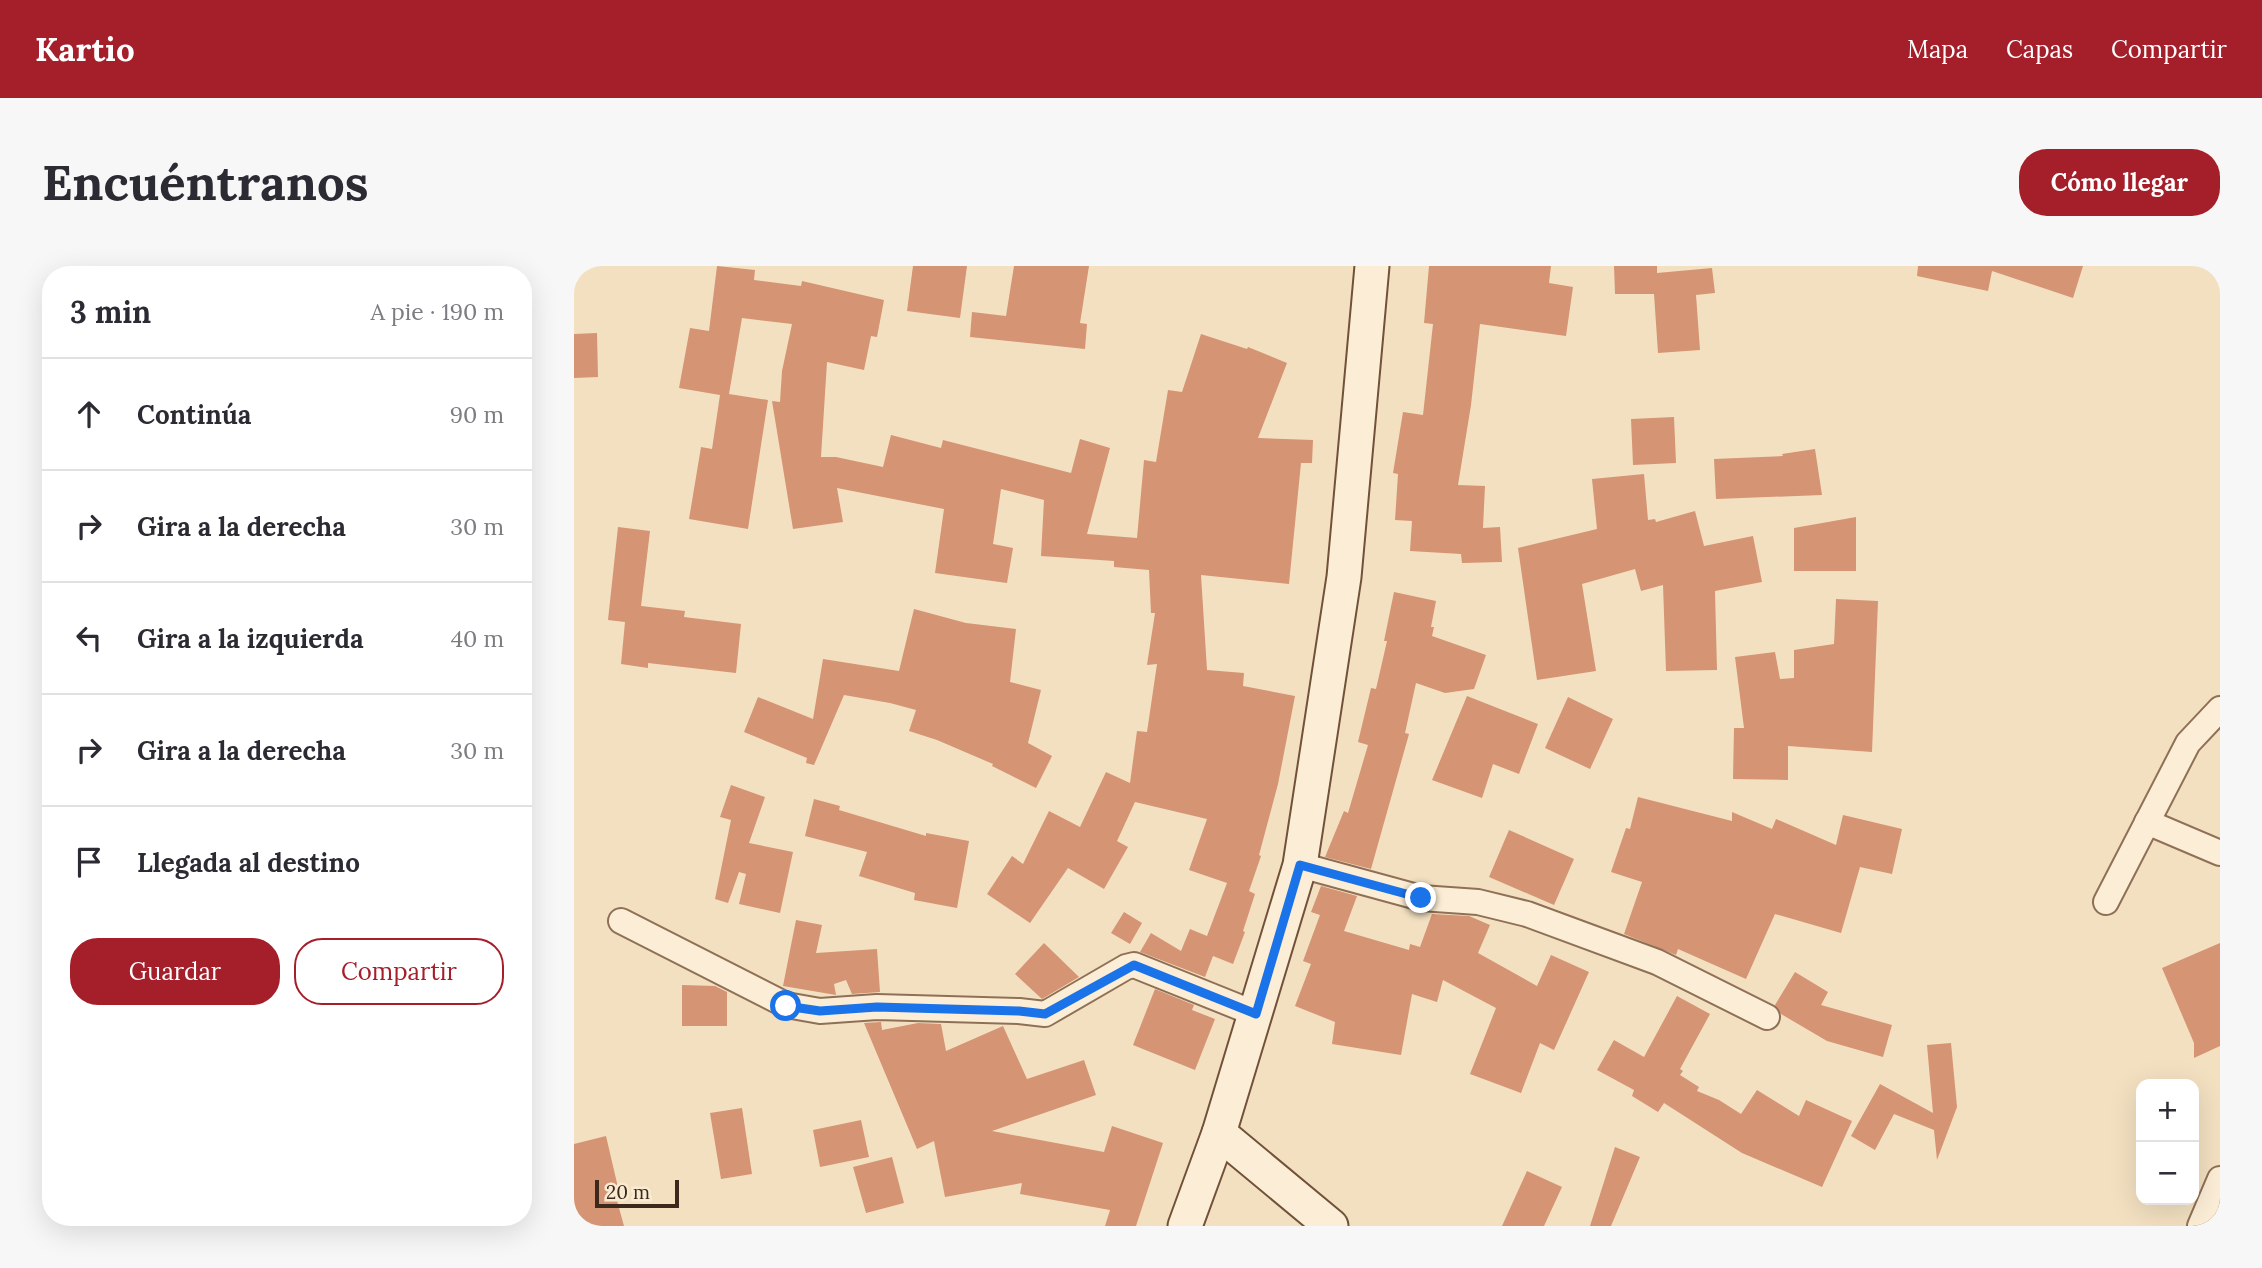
<!DOCTYPE html>
<html lang="es">
<meta charset="utf-8">
<style>
:root{--surface:#fff;--page:#f7f7f7;--text:#2b2b33;--muted:#7c7c81;--line:#e1e1e2;--accent:#a51f2b}
body{margin:0;font-family:Lora,serif;background:var(--page);color:var(--text)}
.controls{position:absolute;right:21px;bottom:21px;display:grid;overflow:hidden;border-radius:14px;box-shadow:0 7px 28px #0002}
.controls button{width:63px;height:63px;display:grid;place-items:center;padding:0;border:0;border-bottom:2px solid var(--line);background:var(--surface);color:var(--text);font:35px sans-serif}
.scale{position:absolute;left:21px;bottom:18px;width:84px;box-sizing:border-box;padding-left:7px;border:4px solid #3d291c;border-top:0;font-size:19px;line-height:24px;white-space:nowrap;color:#3d291c;-webkit-text-stroke:5px #f9ebd2;paint-order:stroke}
.stop{position:absolute;width:21px;height:21px;margin:-16px;border:5px solid #1a73e8;border-radius:50%;background:#fff}
.stop.end{background:#1a73e8;border-color:#fff;box-shadow:0 2px 7px #0008}
.list{margin:0;padding:0;list-style:none}
h2{display:flex;justify-content:space-between;align-items:center;height:91px;margin:0;padding:0 28px;font-size:30px}
h2 small{font-size:23px;font-weight:400;color:var(--muted)}
.list li{display:grid;grid-template-columns:46px 1fr auto;gap:21px;align-items:center;box-sizing:border-box;height:112px;padding:0 28px;border-top:2px solid var(--line)}
.list b{display:block;font-size:26px;white-space:nowrap}
.list em{font-size:23px;font-style:normal;color:var(--muted)}
.actions{display:flex;gap:14px;padding:21px 28px}
.actions a{flex:1;padding:16px 0;border:2px solid var(--accent);border-radius:28px;text-align:center;font-size:24px;color:var(--accent)}
.actions .main{background:var(--accent);color:#fff}
.icon{flex:none;width:38px;height:38px;fill:none;stroke:currentColor;stroke-width:2;stroke-linecap:round;stroke-linejoin:round}
.map{position:relative;flex:none;width:1646px;height:960px;overflow:hidden;border-radius:28px}
header{display:flex;align-items:center;gap:42px;box-sizing:border-box;height:98px;padding:0 35px;background:var(--accent);color:#fff}
header strong{font-size:33px}
nav{display:flex;gap:38px;margin-inline-start:auto;font-size:24px}
.intro{display:flex;align-items:center;justify-content:space-between;box-sizing:border-box;height:168px;padding:0 42px}
h1{margin:0;font-size:49px}
.button{padding:18px 32px;border-radius:28px;background:var(--accent);color:#fff;font-size:24px;font-weight:700}
main{display:flex;gap:42px;padding:0 42px}
aside{flex:1;background:var(--surface);border-radius:28px;box-shadow:0 7px 28px #0002}
.map>svg:first-child{display:block}
.building{fill:#d59473}
.lines{fill:none;stroke-linecap:round;stroke-linejoin:round}
.street-casing{stroke:#8f7056;stroke-width:28}
.secondary-casing{stroke:#715139;stroke-width:37}
.street{stroke:#fceed6;stroke-width:24}
.secondary{stroke:#fceed6;stroke-width:33}
.route{stroke:#1a73e8;stroke-width:9}
</style>
<header>
<strong>Kartio</strong>
<nav><a>Mapa</a><a>Capas</a><a>Compartir</a></nav>
</header>
<div class="intro"><h1>Encuéntranos</h1><a class="button">Cómo llegar</a></div>
<main>
<aside>
<h2>3 min<small>A pie · 190 m</small></h2>
<ul class="list">
<li><svg class="icon" aria-label="ahead" viewBox="0 0 24 24"><path d="M12 20V5M6 11l6-6 6 6"/></svg><div><b>Continúa</b></div><em>90 m</em></li>
<li><svg class="icon" aria-label="right" viewBox="0 0 24 24"><path d="M7 20v-9h11M14 6l5 5-5 5"/></svg><div><b>Gira a la derecha</b></div><em>30 m</em></li>
<li><svg class="icon" aria-label="left" viewBox="0 0 24 24"><path d="M17 20v-9H6M10 6l-5 5 5 5"/></svg><div><b>Gira a la izquierda</b></div><em>40 m</em></li>
<li><svg class="icon" aria-label="right" viewBox="0 0 24 24"><path d="M7 20v-9h11M14 6l5 5-5 5"/></svg><div><b>Gira a la derecha</b></div><em>30 m</em></li>
<li><svg class="icon" aria-label="arrive" viewBox="0 0 24 24"><path d="M6 21V4h12l-3 4 3 4H6"/></svg><div><b>Llegada al destino</b></div></li>
</ul>
<div class="actions"><a class="main">Guardar</a><a>Compartir</a></div>
</aside>
<div class="map">
<svg width="1646" height="960" viewBox="0 0 1646 960">
<rect width="100%" height="100%" fill="#f3e0c1"/>
<!-- building -->
<g class="building">
<polygon points="143,0 181,4 180,14 227,20 228,15 310,34 303,71 297,70 290,104 253,96 247,191 262,191 309,201 317,169 367,182 369,174 497,207 506,173 536,182 513,268 563,272 570,194 582,196 594,124 608,126 627,68 673,83 674,81 713,97 684,172 739,174 738,197 727,197 715,318 627,309 633,404 670,407 669,420 721,430 704,518 685,589 687,590 675,625 681,628 669,665 671,666 659,698 639,690 631,711 566,686 577,667 607,685 616,663 633,670 653,617 615,604 633,553 561,536 543,575 554,581 530,623 494,602 456,657 413,628 438,590 449,598 475,545 506,561 532,506 556,517 563,465 573,466 583,398 573,399 581,347 577,347 575,304 540,301 540,295 467,290 470,234 427,223 419,278 439,282 433,317 361,307 370,243 263,222 269,256 219,263 198,135 206,136 208,105 218,58 168,52 155,128 194,134 174,263 115,253 127,181 138,183 146,129 105,122 116,62 135,65"/>
<polygon points="339,0 393,0 386,52 333,45"/>
<polygon points="440,0 515,0 506,57 513,58 511,83 396,71 398,46 432,50"/>
<polygon points="855,0 977,0 975,17 999,21 992,70 906,58 897,139 884,219 911,220 909,262 926,261 928,296 888,297 887,288 836,285 838,255 821,254 824,208 819,207 829,146 849,149 859,58 850,57"/>
<polygon points="1040,0 1083,0 1083,7 1138,2 1141,27 1122,29 1126,84 1084,87 1080,28 1041,28"/>
<polygon points="1344,0 1509,0 1499,32 1418,5 1414,25 1343,10"/>
<polygon points="23,67 24,111 0,112 0,68"/>
<polygon points="1100,151 1102,197 1059,199 1057,153"/>
<polygon points="1241,183 1248,229 1142,233 1140,193 1209,190 1208,188"/>
<polygon points="1070,208 1074,254 1081,253 1082,256 1121,245 1130,280 1179,270 1188,316 1141,325 1143,404 1092,405 1089,319 1067,325 1061,303 1008,318 1022,405 963,414 944,282 1023,263 1018,213"/>
<polygon points="1282,251 1282,305 1220,305 1220,262"/>
<polygon points="44,261 76,265 67,340 111,345 110,351 167,358 162,407 74,397 74,402 47,398 51,356 34,354"/>
<polygon points="820,326 862,335 857,361 860,361 858,370 912,389 900,423 871,427 842,417 831,467 835,468 797,603 751,591 770,545 774,547 794,479 784,476 797,422 802,423 813,375 810,375"/>
<polygon points="1262,333 1304,335 1298,486 1214,480 1214,514 1159,513 1160,462 1170,462 1161,391 1201,386 1206,413 1220,412 1220,384 1260,378"/>
<polygon points="340,343 392,357 442,363 436,416 467,424 454,477 478,490 462,522 418,500 419,498 363,474 335,465 342,444 316,437 270,429 240,499 232,497 233,492 170,466 184,431 239,453 249,393 325,405"/>
<polygon points="893,430 964,458 945,508 919,498 908,532 858,514"/>
<polygon points="994,431 1039,453 1016,503 971,482"/>
<polygon points="157,519 191,531 175,577 219,586 206,647 165,638 172,608 165,606 154,637 141,633 157,554 146,551"/>
<polygon points="1064,531 1158,555 1158,546 1198,563 1202,553 1262,579 1269,549 1328,563 1318,608 1286,601 1267,667 1201,648 1172,713 1104,683 1102,689 1050,668 1068,616 1037,606 1052,562 1056,563"/>
<polygon points="240,533 266,540 265,544 352,570 352,567 395,575 383,642 340,634 341,627 285,610 293,586 231,570"/>
<polygon points="935,564 1000,593 980,639 915,611"/>
<polygon points="747,620 783,630 770,665 835,684 836,678 846,681 858,648 895,650 916,659 904,687 963,720 977,689 1015,706 980,784 966,777 947,827 896,808 922,742 869,714 863,736 838,728 827,789 758,778 761,756 721,740 737,698 729,695 746,649 737,646"/>
<polygon points="550,646 568,657 556,678 537,667"/>
<polygon points="222,654 248,659 242,687 303,683 306,726 278,728 272,714 260,718 262,729 209,720"/>
<polygon points="470,677 505,711 468,733 441,708"/>
<polygon points="1646,677 1646,780 1620,792 1620,777 1588,702"/>
<polygon points="1221,706 1254,726 1247,739 1318,759 1309,791 1253,775 1207,748 1201,739"/>
<polygon points="108,719 141,720 153,726 153,760 108,760"/>
<polygon points="581,723 620,739 618,744 641,753 621,804 559,779"/>
<polygon points="1103,730 1136,748 1106,803 1109,805 1106,809 1125,821 1123,825 1145,834 1167,848 1183,824 1225,850 1232,834 1278,855 1248,921 1168,887 1090,837 1084,846 1058,830 1060,824 1023,804 1040,774 1070,791"/>
<polygon points="307,756 308,764 344,757 367,758 372,785 429,760 453,813 510,794 522,829 418,865 530,886 538,860 589,877 562,960 531,960 536,944 446,928 448,917 371,931 360,875 343,883 290,757"/>
<polygon points="1377,777 1383,841 1363,894 1360,864 1320,848 1301,884 1277,870 1306,818 1359,847 1353,779"/>
<polygon points="168,842 178,908 147,913 136,847"/>
<polygon points="287,854 295,891 246,901 239,864"/>
<polygon points="32,870 46,930 42,931 50,960 0,960 0,878"/>
<polygon points="1041,881 1066,891 1037,960 1016,960"/>
<polygon points="318,891 330,937 292,947 279,901"/>
<polygon points="953,905 988,921 970,960 928,960"/>
</g>
<g class="lines">
<defs>
<g id="street">
<polyline points="1573,556 1646,587"/>
<polyline points="726,599 847,632 904,636 953,648 1083,696 1193,751"/>
<polyline points="1532,636 1614,477 1646,443"/>
<polyline points="47,655 212,739 246,745 303,741 445,745 471,748 552,701 560,699 682,748"/>
<polyline points="1626,960 1646,913"/>
</g>
<g id="secondary">
<polyline points="645,867 757,960"/>
<polyline points="611,960 645,867 726,599 770,311 798,0"/>
</g>
</defs>
<!-- street casing -->
<use href="#street" class="street-casing"/>
<!-- secondary casing -->
<use href="#secondary" class="secondary-casing"/>
<!-- street -->
<use href="#street" class="street"/>
<!-- secondary -->
<use href="#secondary" class="secondary"/>
</g>
<g class="lines">
<!-- route -->
<polyline class="route" points="212,740 246,745 303,741 445,745 471,748 560,699 682,748 726,599 847,632"/>
</g>
</svg>
<div class="controls">
<button>+</button>
<button>−</button>
</div>
<div class="scale">20 m</div>
<div class="stop" style="left:212px;top:740px"></div>
<div class="stop end" style="left:847px;top:632px"></div>
</div>
</main>
